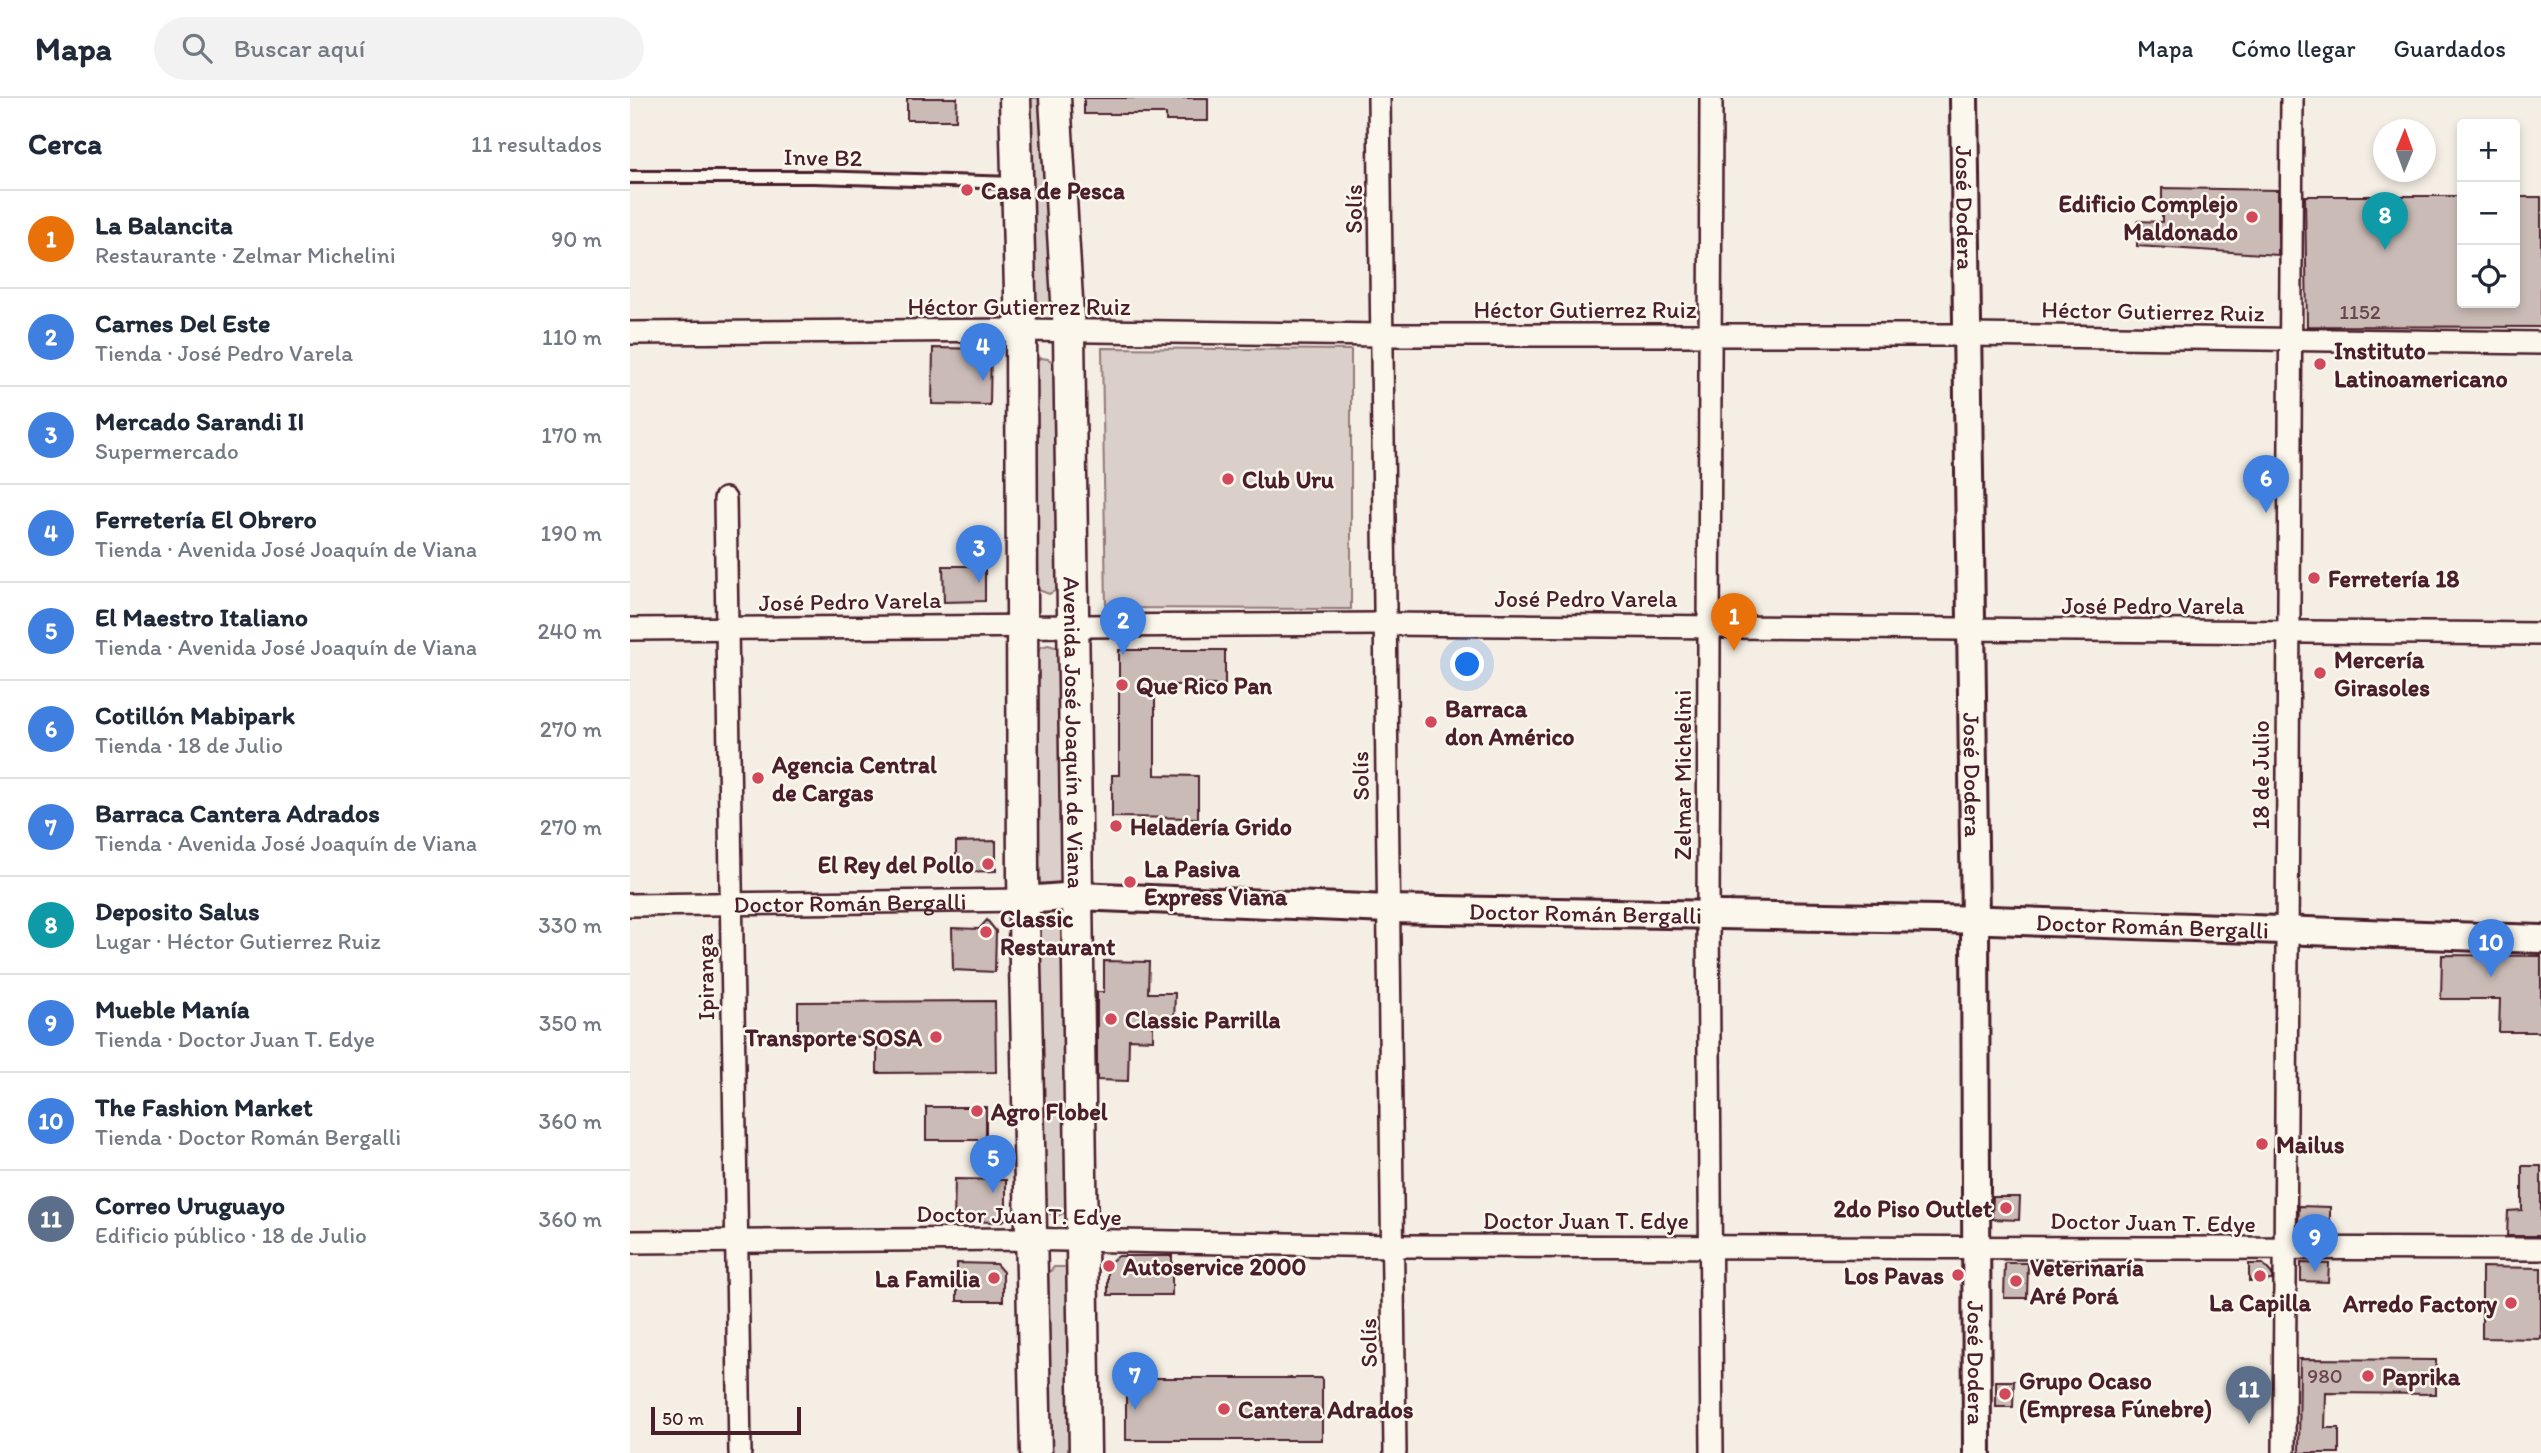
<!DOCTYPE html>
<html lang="es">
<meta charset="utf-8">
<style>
:root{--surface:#fff;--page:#f2f2f3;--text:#1f2937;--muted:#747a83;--line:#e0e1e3;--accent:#d1495b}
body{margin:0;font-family:Itim,sans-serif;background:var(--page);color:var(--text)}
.controls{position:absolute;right:21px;top:21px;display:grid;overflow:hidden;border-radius:7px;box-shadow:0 4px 10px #0003}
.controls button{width:63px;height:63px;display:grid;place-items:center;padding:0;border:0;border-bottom:2px solid var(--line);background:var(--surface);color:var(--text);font:35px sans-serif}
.compass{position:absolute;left:1743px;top:21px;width:63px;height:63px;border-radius:50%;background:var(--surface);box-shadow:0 4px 10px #0003;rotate:1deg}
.scale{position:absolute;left:21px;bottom:18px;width:150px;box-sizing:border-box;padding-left:7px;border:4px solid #4a1f2b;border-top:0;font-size:19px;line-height:24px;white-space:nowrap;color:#4a1f2b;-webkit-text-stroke:5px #fbf7ec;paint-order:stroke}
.you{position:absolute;left:838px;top:567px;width:24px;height:24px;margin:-18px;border:5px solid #fff;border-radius:50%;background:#1a73e8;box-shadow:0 0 0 10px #1a73e833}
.badge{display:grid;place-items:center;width:46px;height:46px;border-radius:50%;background:var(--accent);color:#fff;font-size:23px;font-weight:700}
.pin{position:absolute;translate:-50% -58px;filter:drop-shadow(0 2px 4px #0008)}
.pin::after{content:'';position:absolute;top:37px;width:24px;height:21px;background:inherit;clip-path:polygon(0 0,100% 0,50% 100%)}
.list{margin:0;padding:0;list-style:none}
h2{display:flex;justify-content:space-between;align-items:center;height:91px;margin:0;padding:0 28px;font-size:30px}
h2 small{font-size:23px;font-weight:400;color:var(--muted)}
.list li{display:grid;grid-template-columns:46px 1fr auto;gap:21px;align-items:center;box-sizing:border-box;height:98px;padding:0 28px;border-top:2px solid var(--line)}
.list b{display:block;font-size:26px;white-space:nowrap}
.list p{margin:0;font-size:23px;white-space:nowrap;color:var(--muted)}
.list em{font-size:23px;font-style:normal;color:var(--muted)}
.icon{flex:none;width:38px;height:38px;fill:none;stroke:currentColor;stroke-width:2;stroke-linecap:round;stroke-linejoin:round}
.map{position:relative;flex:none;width:1911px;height:1355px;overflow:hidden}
header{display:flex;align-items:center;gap:42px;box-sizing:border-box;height:98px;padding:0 35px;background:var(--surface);border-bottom:2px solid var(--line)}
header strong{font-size:33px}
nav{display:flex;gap:38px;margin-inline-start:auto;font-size:24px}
.search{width:490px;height:63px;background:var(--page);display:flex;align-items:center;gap:18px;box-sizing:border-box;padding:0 24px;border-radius:38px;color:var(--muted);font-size:26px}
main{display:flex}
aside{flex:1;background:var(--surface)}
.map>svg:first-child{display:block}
.green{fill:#dbd0c9;stroke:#92787a;stroke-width:2}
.building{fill:#cabbb6;stroke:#4a1f2b;stroke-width:2}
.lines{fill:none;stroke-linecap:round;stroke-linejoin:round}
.service-casing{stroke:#4a1f2b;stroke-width:16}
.minor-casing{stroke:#4a1f2b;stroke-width:26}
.tertiary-casing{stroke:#4a1f2b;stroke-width:32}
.secondary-casing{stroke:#4a1f2b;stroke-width:35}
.service{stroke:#fbf7ec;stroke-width:10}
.minor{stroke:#fbf7ec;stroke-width:21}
.tertiary{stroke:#fbf7ec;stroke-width:26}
.secondary{stroke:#fbf7ec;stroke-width:30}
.poi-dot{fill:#d1495b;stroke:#fbf7ec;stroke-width:2.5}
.labels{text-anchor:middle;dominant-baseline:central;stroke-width:5;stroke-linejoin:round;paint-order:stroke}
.number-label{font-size:21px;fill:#6a464e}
.street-label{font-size:24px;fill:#4a1f2b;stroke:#fbf7ec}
.poi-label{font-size:24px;font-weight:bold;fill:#4a1f2b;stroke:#fbf7ec;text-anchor:start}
</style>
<header>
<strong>Mapa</strong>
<div class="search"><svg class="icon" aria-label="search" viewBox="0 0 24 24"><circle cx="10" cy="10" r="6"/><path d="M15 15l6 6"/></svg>Buscar aquí</div>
<nav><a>Mapa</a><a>Cómo llegar</a><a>Guardados</a></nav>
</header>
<main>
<aside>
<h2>Cerca<small>11 resultados</small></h2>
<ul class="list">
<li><span class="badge" style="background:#e8710a">1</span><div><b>La Balancita</b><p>Restaurante · Zelmar Michelini</p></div><em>90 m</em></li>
<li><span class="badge" style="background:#3f7fe0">2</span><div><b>Carnes Del Este</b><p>Tienda · José Pedro Varela</p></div><em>110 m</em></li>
<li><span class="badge" style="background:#3f7fe0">3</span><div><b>Mercado Sarandi II</b><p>Supermercado</p></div><em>170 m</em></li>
<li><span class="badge" style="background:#3f7fe0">4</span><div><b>Ferretería El Obrero</b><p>Tienda · Avenida José Joaquín de Viana</p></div><em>190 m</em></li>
<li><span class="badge" style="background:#3f7fe0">5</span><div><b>El Maestro Italiano</b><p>Tienda · Avenida José Joaquín de Viana</p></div><em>240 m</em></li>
<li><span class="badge" style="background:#3f7fe0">6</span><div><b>Cotillón Mabipark</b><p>Tienda · 18 de Julio</p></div><em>270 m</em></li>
<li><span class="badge" style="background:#3f7fe0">7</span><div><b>Barraca Cantera Adrados</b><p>Tienda · Avenida José Joaquín de Viana</p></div><em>270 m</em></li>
<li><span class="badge" style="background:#0f9aa8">8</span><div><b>Deposito Salus</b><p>Lugar · Héctor Gutierrez Ruiz</p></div><em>330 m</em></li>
<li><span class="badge" style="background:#3f7fe0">9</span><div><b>Mueble Manía</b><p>Tienda · Doctor Juan T. Edye</p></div><em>350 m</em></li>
<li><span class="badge" style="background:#3f7fe0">10</span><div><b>The Fashion Market</b><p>Tienda · Doctor Román Bergalli</p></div><em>360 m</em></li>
<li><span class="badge" style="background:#5c6f8a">11</span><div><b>Correo Uruguayo</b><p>Edificio público · 18 de Julio</p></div><em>360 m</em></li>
</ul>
</aside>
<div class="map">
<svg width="1911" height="1355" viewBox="0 0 1911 1355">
<rect width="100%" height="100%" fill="#f4eee4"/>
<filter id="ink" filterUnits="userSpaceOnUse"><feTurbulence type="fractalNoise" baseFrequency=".0143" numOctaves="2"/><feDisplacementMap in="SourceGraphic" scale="14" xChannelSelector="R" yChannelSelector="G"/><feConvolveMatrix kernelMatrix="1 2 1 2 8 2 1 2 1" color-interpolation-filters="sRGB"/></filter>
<g filter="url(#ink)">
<!-- green -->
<g class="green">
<polygon points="395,0 414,0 425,205 414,211 401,207"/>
<polygon points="472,250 721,252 721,511 476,510"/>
<polygon points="411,260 418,261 427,267 429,491 419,496 406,491 405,263"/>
<polygon points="418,547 429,550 438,789 409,793 404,561 411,549"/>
<polygon points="438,809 439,1112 428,1118 420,1116 414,1104 409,815 412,810"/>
<polygon points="424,1169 436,1169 441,1173 447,1355 417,1355 415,1179"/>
</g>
<!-- building -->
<g class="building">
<polygon points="277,0 327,0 326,22 277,22"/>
<polygon points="454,0 578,0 578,23 536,23 536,16 454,16"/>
<polygon points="1532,90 1648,92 1648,157 1507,148 1507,123 1532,124"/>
<polygon points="1675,98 1832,98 1832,205 1885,205 1885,99 1911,99 1911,229 1677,228"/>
<polygon points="303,250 361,251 360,307 302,306"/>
<polygon points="313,468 355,468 355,503 314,504"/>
<polygon points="489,552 595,552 595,587 525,587 525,677 568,678 568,720 482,719 482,677 489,677"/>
<polygon points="366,743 366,773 326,774 326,744"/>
<polygon points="357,822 366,833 365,874 323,872 322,830 349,831"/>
<polygon points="1812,857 1911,858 1911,934 1869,934 1870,901 1811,901"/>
<polygon points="474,863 519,864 518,895 545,895 544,925 523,925 523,942 499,941 498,983 467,982 467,894 474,894"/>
<polygon points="365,903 366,974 247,975 247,939 168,939 168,904"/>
<rect x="296" y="1009" width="60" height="33"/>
<polygon points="1892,1068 1911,1068 1911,1138 1877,1138 1878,1113 1892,1112"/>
<polygon points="325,1081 376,1082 376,1121 370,1124 324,1123"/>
<polygon points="1363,1099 1390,1099 1389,1122 1362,1121"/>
<polygon points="1669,1108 1700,1109 1700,1130 1668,1129"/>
<polygon points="489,1158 542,1158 542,1197 478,1197 478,1165"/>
<polygon points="327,1165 366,1166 373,1174 373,1203 327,1203"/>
<polygon points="1375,1165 1398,1165 1397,1200 1374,1200"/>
<polygon points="1671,1165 1699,1166 1698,1184 1671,1183"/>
<polygon points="1619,1166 1633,1166 1642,1176 1642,1182 1619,1183"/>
<polygon points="1852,1169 1911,1170 1911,1241 1852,1240"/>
<polygon points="1670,1261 1806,1262 1806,1296 1696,1295 1695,1330 1709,1330 1709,1355 1669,1355"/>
<rect x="496" y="1280" width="196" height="62"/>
<polygon points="1366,1283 1384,1283 1383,1309 1366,1309"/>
</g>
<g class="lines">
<defs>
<polyline id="service" points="0,79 184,79 386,85"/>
<g id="minor">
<polyline points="749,0 765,1355"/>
<polyline points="1081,0 1078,818 1082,1355"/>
<polyline points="0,235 391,232 750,237 1339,237 1911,245"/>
<polyline points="95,401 110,1355"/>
<polyline points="0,531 753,526 1911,536"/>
<path id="s1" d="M0,807L394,802"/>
<polyline points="0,1144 385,1141 763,1148 1911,1151"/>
<polyline points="1654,1355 1662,0"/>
</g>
<g id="tertiary">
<path id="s2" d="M1334,0L1345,822L1347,1355"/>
<path id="s3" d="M394,802L448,798L759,811L1361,822L1911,841"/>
</g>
<g id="secondary">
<polyline points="385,0 391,232 393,777 406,1355"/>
<path id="s4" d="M425,0L439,235L455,1355"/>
</g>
</defs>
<!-- service casing -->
<use href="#service" class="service-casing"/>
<!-- minor casing -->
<use href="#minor" class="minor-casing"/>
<!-- tertiary casing -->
<use href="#tertiary" class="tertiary-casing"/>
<!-- secondary casing -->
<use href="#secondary" class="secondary-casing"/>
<!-- service -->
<use href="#service" class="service"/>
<!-- minor -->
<use href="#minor" class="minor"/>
<!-- tertiary -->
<use href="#tertiary" class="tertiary"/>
<!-- secondary -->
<use href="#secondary" class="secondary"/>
</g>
</g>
<!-- markers -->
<g class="poi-dot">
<circle cx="337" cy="92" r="7"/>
<circle cx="1622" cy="119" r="7"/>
<circle cx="1690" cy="266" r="7"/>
<circle cx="598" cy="381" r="7"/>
<circle cx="1684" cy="480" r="7"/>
<circle cx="1690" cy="575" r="7"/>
<circle cx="492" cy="587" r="7"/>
<circle cx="801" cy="624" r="7"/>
<circle cx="128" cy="680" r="7"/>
<circle cx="486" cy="728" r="7"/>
<circle cx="358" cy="766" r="7"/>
<circle cx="500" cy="784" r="7"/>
<circle cx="356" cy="834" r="7"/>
<circle cx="481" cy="921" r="7"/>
<circle cx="306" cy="939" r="7"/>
<circle cx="347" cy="1013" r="7"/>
<circle cx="1632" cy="1046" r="7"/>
<circle cx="1376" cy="1110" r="7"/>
<circle cx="479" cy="1168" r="7"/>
<circle cx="1328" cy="1177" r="7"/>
<circle cx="1630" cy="1178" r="7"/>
<circle cx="364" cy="1180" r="7"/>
<circle cx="1386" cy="1183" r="7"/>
<circle cx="1881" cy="1205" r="7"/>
<circle cx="1738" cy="1278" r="7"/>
<circle cx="1375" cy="1296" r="7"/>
<circle cx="594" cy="1311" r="7"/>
</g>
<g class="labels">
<!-- number labels -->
<g class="number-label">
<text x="1730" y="213">1152</text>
<text x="1695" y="1277">980</text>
</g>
<!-- street labels -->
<g class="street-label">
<text transform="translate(193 59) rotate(1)">Inve B2</text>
<text transform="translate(723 111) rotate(-90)">Solís</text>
<text stroke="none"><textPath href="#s2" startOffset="110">José Dodera</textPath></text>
<text x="389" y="208">Héctor Gutierrez Ruiz</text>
<text x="955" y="211">Héctor Gutierrez Ruiz</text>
<text transform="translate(1523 213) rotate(1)">Héctor Gutierrez Ruiz</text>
<text x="956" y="500">José Pedro Varela</text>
<text transform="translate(220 503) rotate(-1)">José Pedro Varela</text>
<text x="1523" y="507">José Pedro Varela</text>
<text stroke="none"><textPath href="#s4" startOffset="635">Avenida José Joaquín de Viana</textPath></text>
<text transform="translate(1052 677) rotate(-90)">Zelmar Michelini</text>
<text stroke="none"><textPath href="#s2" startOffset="677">José Dodera</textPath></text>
<text transform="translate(1630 677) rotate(-90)">18 de Julio</text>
<text transform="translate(730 678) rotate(-91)">Solís</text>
<text stroke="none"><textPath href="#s1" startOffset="220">Doctor Román Bergalli</textPath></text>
<text stroke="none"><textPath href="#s3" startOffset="562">Doctor Román Bergalli</textPath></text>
<text stroke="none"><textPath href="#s3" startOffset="1129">Doctor Román Bergalli</textPath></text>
<text transform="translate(75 879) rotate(-91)">Ipiranga</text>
<text transform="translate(389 1117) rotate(1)">Doctor Juan T. Edye</text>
<text x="956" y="1122">Doctor Juan T. Edye</text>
<text transform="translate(1523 1124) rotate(1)">Doctor Juan T. Edye</text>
<text transform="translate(738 1245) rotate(-91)">Solís</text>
<text stroke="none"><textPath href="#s2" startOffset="1265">José Dodera</textPath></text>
</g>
<!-- poi labels -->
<g class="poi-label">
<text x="351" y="92">Casa de Pesca</text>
<text x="1608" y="105" text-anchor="end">Edificio Complejo<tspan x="1608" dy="28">Maldonado</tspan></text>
<text x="1704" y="252">Instituto<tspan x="1704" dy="28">Latinoamericano</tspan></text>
<text x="612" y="381">Club Uru</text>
<text x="1698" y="480">Ferretería 18</text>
<text x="1704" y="561">Mercería<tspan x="1704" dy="28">Girasoles</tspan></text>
<text x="506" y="587">Que Rico Pan</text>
<text x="815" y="610">Barraca<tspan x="815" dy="28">don Américo</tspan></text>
<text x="142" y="666">Agencia Central<tspan x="142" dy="28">de Cargas</tspan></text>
<text x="500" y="728">Heladería Grido</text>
<text x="344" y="766" text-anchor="end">El Rey del Pollo</text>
<text x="514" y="770">La Pasiva<tspan x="514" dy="28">Express Viana</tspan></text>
<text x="370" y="820">Classic<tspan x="370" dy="28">Restaurant</tspan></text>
<text x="495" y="921">Classic Parrilla</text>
<text x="292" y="939" text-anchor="end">Transporte SOSA</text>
<text x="361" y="1013">Agro Flobel</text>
<text x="1646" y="1046">Mailus</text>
<text x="1362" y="1110" text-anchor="end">2do Piso Outlet</text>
<text x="493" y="1168">Autoservice 2000</text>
<text x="1400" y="1169">Veterinaría<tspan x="1400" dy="28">Aré Porá</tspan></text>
<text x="1314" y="1177" text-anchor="end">Los Pavas</text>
<text x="350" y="1180" text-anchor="end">La Familia</text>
<text x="1630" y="1204" text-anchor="middle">La Capilla</text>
<text x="1867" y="1205" text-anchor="end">Arredo Factory</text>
<text x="1752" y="1278">Paprika</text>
<text x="1389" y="1282">Grupo Ocaso<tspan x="1389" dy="28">(Empresa Fúnebre)</tspan></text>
<text x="608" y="1311">Cantera Adrados</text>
</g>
</g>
</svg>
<div class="controls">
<button>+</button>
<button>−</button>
<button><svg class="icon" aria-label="locate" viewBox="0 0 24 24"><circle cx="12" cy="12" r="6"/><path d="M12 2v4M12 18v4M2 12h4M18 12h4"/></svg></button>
</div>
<svg class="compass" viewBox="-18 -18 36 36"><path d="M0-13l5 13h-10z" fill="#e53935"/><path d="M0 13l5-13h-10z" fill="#747a83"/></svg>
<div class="scale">50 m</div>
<div class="you"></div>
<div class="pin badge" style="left:1104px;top:553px;background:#e8710a">1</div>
<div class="pin badge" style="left:493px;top:557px;background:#3f7fe0">2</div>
<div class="pin badge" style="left:349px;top:485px;background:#3f7fe0">3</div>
<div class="pin badge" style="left:353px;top:283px;background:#3f7fe0">4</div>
<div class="pin badge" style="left:363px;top:1095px;background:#3f7fe0">5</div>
<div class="pin badge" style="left:1636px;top:415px;background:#3f7fe0">6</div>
<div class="pin badge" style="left:505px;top:1312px;background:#3f7fe0">7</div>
<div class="pin badge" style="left:1755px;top:152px;background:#0f9aa8">8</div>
<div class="pin badge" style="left:1685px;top:1174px;background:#3f7fe0">9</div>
<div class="pin badge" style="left:1861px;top:879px;background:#3f7fe0">10</div>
<div class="pin badge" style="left:1619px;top:1326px;background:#5c6f8a">11</div>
</div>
</main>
